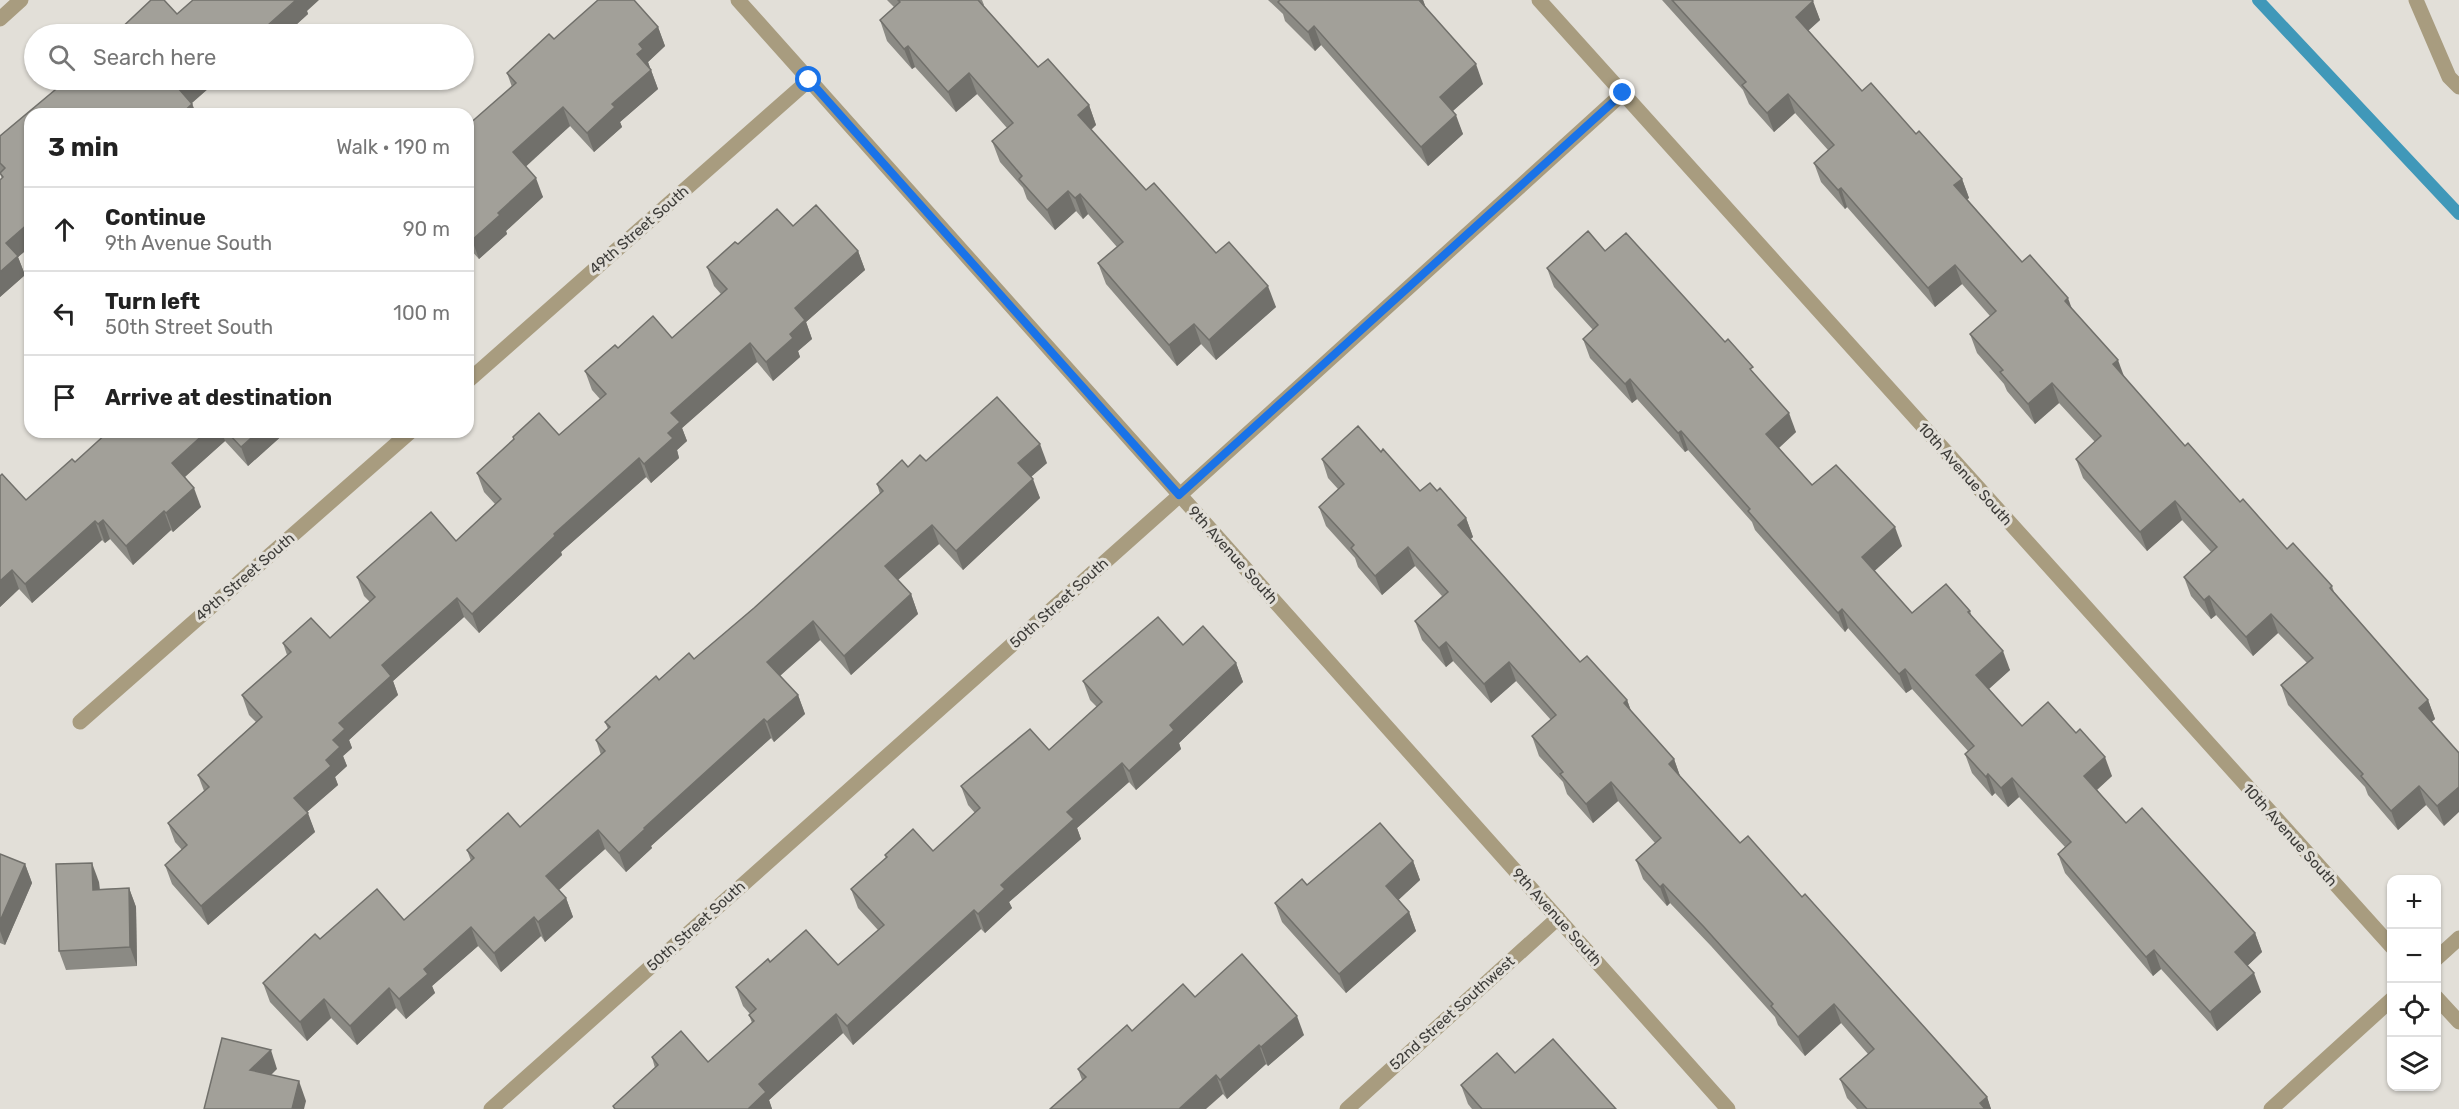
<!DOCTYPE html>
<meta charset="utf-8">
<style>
:root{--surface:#fff;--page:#f2f2f2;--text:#222;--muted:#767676;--line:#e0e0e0}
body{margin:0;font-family:Rubik,sans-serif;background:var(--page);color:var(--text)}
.controls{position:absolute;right:18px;bottom:18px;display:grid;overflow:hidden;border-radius:12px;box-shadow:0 2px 4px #0004}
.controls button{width:54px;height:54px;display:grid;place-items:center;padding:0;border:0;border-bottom:2px solid var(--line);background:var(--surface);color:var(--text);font:30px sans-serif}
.stop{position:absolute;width:18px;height:18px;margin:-14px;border:4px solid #1a73e8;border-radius:50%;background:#fff}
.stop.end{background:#1a73e8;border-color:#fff;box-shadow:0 2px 6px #0008}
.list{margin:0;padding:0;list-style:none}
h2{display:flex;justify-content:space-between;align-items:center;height:78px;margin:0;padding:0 24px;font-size:26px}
h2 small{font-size:20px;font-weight:400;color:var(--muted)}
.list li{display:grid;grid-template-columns:39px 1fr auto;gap:18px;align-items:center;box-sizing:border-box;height:84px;padding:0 24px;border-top:2px solid var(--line)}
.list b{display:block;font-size:22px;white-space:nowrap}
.list p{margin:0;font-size:20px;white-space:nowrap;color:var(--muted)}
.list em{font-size:20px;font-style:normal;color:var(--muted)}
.icon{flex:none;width:33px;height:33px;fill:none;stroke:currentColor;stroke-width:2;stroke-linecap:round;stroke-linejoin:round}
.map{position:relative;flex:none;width:2459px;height:1109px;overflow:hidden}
.search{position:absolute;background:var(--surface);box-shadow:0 2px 4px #0004;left:24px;top:24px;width:450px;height:66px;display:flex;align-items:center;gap:15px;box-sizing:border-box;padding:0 21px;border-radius:33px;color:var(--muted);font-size:22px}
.panel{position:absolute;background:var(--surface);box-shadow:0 2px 4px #0004;left:24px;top:108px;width:450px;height:330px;border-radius:18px}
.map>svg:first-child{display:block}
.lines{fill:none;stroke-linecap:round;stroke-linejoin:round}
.stream{stroke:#4098b9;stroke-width:12}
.service{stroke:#a89c7f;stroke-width:15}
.minor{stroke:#a89c7f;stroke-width:15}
.tertiary{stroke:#a89c7f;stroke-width:15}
.wall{fill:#8b8a84}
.shaded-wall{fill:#71706b}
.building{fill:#a2a099;stroke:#71706b;stroke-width:1.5}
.route{stroke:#1a73e8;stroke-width:8}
.labels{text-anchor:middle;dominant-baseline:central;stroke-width:6;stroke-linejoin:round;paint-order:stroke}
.street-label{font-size:15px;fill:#3e3d3a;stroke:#e2dfd8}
</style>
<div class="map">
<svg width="2459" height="1109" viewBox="0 0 2459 1109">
<rect width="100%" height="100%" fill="#e2dfd8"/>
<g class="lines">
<!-- stream -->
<polyline class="stream" points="2258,0 2459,214"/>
<!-- service -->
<polyline class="service" points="2416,0 2449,77 2459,87"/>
<!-- minor -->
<g class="minor">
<polyline points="738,0 1728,1109"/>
<polyline points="1539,0 2392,947"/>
<polyline points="0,19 21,0"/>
<polyline points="468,381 809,80"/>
<polyline points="80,722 410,432"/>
<polyline points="2436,997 2459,1022"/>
<polyline points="491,1109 1180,495 1623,93"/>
<polyline points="1347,1109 1558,918"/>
</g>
<!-- tertiary -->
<g class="tertiary">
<polyline points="2436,959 2459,938"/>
<polyline points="2271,1109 2392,999"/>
</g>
</g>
<!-- wall -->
<g class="wall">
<polygon points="887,0 982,0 984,5 983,6 1038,67 1089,105 1096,125 1091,130 1146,190 1276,307 1216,360 1201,344 1177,366 1106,284 1098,263 1117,247 1088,214 1083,219 1076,211 1055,230 1027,199 1023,188 1000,162 992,141 1007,128 977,94 956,112 915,67 912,69 887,41 880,20 894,7"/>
<polygon points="1268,0 1423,0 1426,9 1483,84 1453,111 1463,134 1428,166 1321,45 1315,51 1285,21 1283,14"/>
<polygon points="1662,0 1812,0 1820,20 1808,31 1862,91 1916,134 1962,179 1969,198 1967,199 2022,262 2073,310 2123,376 2185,446 2287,549 2332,586 2334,592 2428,700 2435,719 2431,722 2444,826 2426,805 2398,830 2368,795 2365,787 2288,705 2281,685 2307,663 2278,633 2253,656 2216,615 2211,619 2191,596 2184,577 2211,552 2182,520 2147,551 2083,478 2076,459 2095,442 2059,403 2035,424 2007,391 2004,384 1977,353 1970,334 1990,316 1962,284 1935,307 1847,207 1845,209 1821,182 1814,163 1828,150 1795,113 1774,132 1749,104 1743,90"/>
<polygon points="307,11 308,14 286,34 115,34 177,14"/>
<polygon points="658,27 665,46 648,62 658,89 620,122 622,127 594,152 570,126 525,166 543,197 506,231 507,234 479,259 468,247 468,125 512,87 507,73 554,39"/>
<polygon points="67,80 218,80 192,103 196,114 30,114 30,247 18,257 25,275 0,297 0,180 2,178 0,174 0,136"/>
<polygon points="793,226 858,251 865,270 806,322 812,339 798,351 800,357 773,381 757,362 682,428 687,441 677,450 679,458 651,483 646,477 561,552 562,555 479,633 464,617 393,681 398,695 349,740 352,748 343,756 347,766 335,777 338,785 307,812 315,832 208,925 172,884 165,865 182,850 175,842 168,823 204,791 198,775 256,722 249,715 242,695 287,655 283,643 330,638 370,602 364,596 357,577 456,541 495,504 484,492 477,473 514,440 513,437 559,435 600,399 592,390 585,371 618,348 672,338 721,294 714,286 707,267 738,244"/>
<polygon points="1605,251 1725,342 1755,375 1796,432 1779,448 1812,485 1902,546 1874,571 1912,613 1970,611 1972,617 2010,670 1989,689 2022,726 2112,776 2097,790 2126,823 2255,933 2262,952 2247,966 2261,992 2217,1031 2161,969 2153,976 2065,873 2058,854 2065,847 2019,797 2008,807 1995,793 1992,796 1972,773 1965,754 1968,751 1912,689 1906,693 1848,628 1845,632 1755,530 1752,522 1688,450 1685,452 1637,399 1632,403 1590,358 1583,339 1593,330 1554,287 1547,268"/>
<polygon points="108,432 286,432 248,466 225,441 185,477 201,507 173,532 171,530 133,565 110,539 105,543 102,540 32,603 19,589 0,607 0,476 26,500 75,462"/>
<polygon points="1381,452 1420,491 1437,491 1466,518 1473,537 1470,539 1580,662 1627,700 1631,711 1674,759 1680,776 1740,843 1802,897 1987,1097 1991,1109 1857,1109 1847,1098 1840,1079 1868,1054 1841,1023 1805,1056 1778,1025 1775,1017 1711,946 1670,903 1667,906 1643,879 1636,860 1655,843 1618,801 1593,823 1567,794 1563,782 1539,756 1532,736 1551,720 1516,681 1491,703 1453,661 1446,667 1422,640 1415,621 1442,596 1415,566 1382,595 1358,567 1355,558 1326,526 1319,507 1338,489 1328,478 1322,459"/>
<polygon points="926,461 1047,463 1031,477 1040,498 963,570 939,544 898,580 911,594 918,614 851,675 820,640 780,676 798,695 805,714 774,742 771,738 651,846 652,848 626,872 605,849 559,890 566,898 573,917 545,942 541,936 501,972 478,946 432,986 435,993 406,1019 396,1008 357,1045 331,1018 307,1041 270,1002 263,983 320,939 404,920 471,861 467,850 520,827 601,755 596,740 608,729 605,722 659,680 694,659 754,608 880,494 877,484 908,467"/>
<polygon points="1183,645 1236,663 1243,682 1179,743 1181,749 1136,790 1129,782 1077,828 1081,839 1009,902 1012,908 985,933 981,929 853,1045 843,1033 769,1100 772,1109 614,1109 613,1106 655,1068 652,1057 708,1062 752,1023 749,1015 750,1014 743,1006 736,987 770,962 838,965 878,930 858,908 851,889 886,858 885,855 933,851 975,813 968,805 961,786 1049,750 1097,707 1090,700 1083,681"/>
<polygon points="0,854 25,864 32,883 5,945 0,943"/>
<polygon points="1413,861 1420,880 1398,900 1409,912 1416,931 1346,993 1282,922 1275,903 1307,885"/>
<polygon points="99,882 100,889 129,888 136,907 137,966 66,970 59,951"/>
<polygon points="1195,997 1304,1035 1268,1066 1266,1064 1227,1099 1223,1094 1082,1080 1078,1069 1132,1031"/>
<polygon points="1515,1073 1616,1109 1472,1109 1468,1104 1461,1085"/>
</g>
<!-- shaded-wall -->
<g class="shaded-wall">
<polygon points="296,0 319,0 307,11 308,14 286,34 259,34"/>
<polygon points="1419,0 1423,0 1429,16"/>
<polygon points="1813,1 1820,20 1802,36 1796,17"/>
<polygon points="250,25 254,34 239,34"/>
<polygon points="1314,26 1321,45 1315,51 1308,32"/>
<polygon points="658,27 665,46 648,62 650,68 644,74 637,54 639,44"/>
<polygon points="908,46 915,67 912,69 904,49"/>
<polygon points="1476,64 1483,84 1447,116 1440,97"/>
<polygon points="651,70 658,89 620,122 622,127 594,152 587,133 612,104"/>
<polygon points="969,73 977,94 956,112 948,92"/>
<polygon points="190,80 218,80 186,108 179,89"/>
<polygon points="1788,94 1795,113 1774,132 1767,113"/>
<polygon points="192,104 196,114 181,114"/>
<polygon points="1089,105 1096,125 1085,135 1078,115"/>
<polygon points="563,107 570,126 520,172 513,152"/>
<polygon points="1456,115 1463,134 1428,166 1421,147"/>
<polygon points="536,178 543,197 506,231 507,234 479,259 472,240 498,213"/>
<polygon points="1962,179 1969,198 1961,204 1954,185"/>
<polygon points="1841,188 1847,207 1845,209 1838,190"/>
<polygon points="1068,191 1076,211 1055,230 1047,210"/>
<polygon points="1080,194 1088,214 1083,219 1075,198"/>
<polygon points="30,222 30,247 18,257 25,275 0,297 0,272 6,243"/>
<polygon points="858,251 865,270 806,322 812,339 798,351 800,357 773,381 766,362 790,334 795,308"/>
<polygon points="1955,265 1962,284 1935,307 1928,288"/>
<polygon points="1268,286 1276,307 1216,360 1209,340"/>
<polygon points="2068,298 2075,317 2065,301"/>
<polygon points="1194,324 1201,344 1177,366 1169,345"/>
<polygon points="750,343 757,362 682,428 687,441 677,450 679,458 651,483 644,464 668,433 671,413"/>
<polygon points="2118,360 2125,379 2113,364"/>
<polygon points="1630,379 1637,399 1632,403 1625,384"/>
<polygon points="2052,383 2059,403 2035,424 2028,404"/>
<polygon points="1789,413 1796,432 1773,453 1766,434"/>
<polygon points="1681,431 1688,450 1685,452 1678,433"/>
<polygon points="206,432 222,432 225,441 179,482 172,463"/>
<polygon points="258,432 286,432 248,466 241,447"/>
<polygon points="1040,444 1047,463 1025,482 1018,463"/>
<polygon points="639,458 646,477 561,552 562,555 479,633 472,614 554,534"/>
<polygon points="1033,479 1040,498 963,570 956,551"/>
<polygon points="194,488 201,507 173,532 166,513"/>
<polygon points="2175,501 2182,520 2147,551 2140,532"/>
<polygon points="164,511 171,530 133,565 126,546"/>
<polygon points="1466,518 1473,537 1465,544 1458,525"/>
<polygon points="103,520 110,539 105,543 98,524"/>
<polygon points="95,521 102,540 32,603 25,584"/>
<polygon points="932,525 939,544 892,585 885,566"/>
<polygon points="1895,527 1902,546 1869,576 1862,557"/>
<polygon points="1408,547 1415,566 1382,595 1375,576"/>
<polygon points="12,570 19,589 0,607 0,581"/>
<polygon points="911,594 918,614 851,675 844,656"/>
<polygon points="2209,596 2216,615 2211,619 2204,600"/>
<polygon points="457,598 464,617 393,681 398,695 349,740 352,748 343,756 347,766 335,777 338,785 301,817 294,798 333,740 339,723 382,665"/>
<polygon points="1842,609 1848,628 1845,632 1838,613"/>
<polygon points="2271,614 2278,633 2253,656 2246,637"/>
<polygon points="813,621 820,640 774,681 767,662"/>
<polygon points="1446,642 1453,661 1446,667 1439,648"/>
<polygon points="2003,651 2010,670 1983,694 1976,675"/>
<polygon points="1509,662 1516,681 1491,703 1484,684"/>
<polygon points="1236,663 1243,682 1179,743 1181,749 1136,790 1129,771 1170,725"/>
<polygon points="1905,669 1912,689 1906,693 1899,674"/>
<polygon points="798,695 805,714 774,742 767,722"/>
<polygon points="1627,700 1634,719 1624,703"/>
<polygon points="2428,700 2435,719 2426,727 2419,708"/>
<polygon points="764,719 771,738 651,846 652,848 626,872 619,853 644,828"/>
<polygon points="2105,757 2112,776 2091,795 2084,776"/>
<polygon points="1674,759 1681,779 1669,764"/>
<polygon points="1122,763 1129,782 1077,828 1081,839 1009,902 1012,908 985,933 978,914 1001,885 1067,812"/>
<polygon points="1988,774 1995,793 1992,796 1986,777"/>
<polygon points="2012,778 2019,797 2008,807 2001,788"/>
<polygon points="1611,782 1618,801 1593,823 1586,804"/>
<polygon points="2419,786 2426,805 2398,830 2391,811"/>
<polygon points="2459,787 2459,812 2444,826 2437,806"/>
<polygon points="308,813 315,832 208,925 201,906"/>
<polygon points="598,830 605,849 553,895 546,876"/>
<polygon points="1413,861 1420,880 1393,905 1386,886"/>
<polygon points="92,863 99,882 100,909 93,890"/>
<polygon points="25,864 32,883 5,945 0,931 0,921"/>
<polygon points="1663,884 1670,903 1667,906 1660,887"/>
<polygon points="129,888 136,907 137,966 130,947"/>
<polygon points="566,898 573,917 545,942 538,922"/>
<polygon points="974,910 981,929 853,1045 847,1026"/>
<polygon points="1409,912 1416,931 1346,993 1339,974"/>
<polygon points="534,917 541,936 501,972 494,953"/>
<polygon points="471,927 478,946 432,986 435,993 406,1019 399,999 424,969"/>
<polygon points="2255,933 2262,952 2242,971 2235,952"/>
<polygon points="2154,950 2161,969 2153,976 2146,957"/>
<polygon points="2254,973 2261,992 2217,1031 2210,1012"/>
<polygon points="389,988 396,1008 357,1045 350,1026"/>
<polygon points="324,999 331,1018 307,1041 300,1022"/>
<polygon points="1834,1004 1841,1023 1805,1056 1798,1037"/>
<polygon points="836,1014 843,1033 769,1100 772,1109 748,1109 759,1084"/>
<polygon points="1297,1016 1304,1035 1268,1066 1261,1047"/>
<polygon points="1259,1045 1266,1064 1227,1099 1220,1080"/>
<polygon points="271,1050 277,1069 257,1089 250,1070"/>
<polygon points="1216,1075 1223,1094 1206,1109 1179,1109"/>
<polygon points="299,1081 306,1101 304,1109 292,1109"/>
<polygon points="1987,1097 1991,1109 1982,1109 1980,1103"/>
</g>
<!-- building -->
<g class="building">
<polygon points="151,0 164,0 177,14 193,0 296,0 258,34 250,25 239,34 115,34"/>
<polygon points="598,0 634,0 658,27 639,44 643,49 637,54 651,70 612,104 615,107 587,133 563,107 513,152 536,178 498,213 500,215 472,240 468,235 468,125 516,83 507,73 549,34 554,39"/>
<polygon points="898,0 978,0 1038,67 1048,59 1089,105 1078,115 1146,190 1154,183 1216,253 1229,242 1268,286 1209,340 1194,324 1169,345 1098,263 1123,242 1080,194 1075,198 1068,191 1047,210 1019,179 1022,176 992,141 1013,123 969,73 948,92 908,46 904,49 880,20 900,2"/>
<polygon points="1280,0 1419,0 1476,64 1440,97 1456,115 1421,147 1314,26 1308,32 1278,2"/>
<polygon points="1672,0 1812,0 1813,1 1796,17 1862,91 1871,83 1916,134 1919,131 1962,179 1954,185 2022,262 2030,255 2068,298 2065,301 2118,360 2113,364 2185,446 2188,443 2240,502 2243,499 2287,549 2293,543 2332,586 2330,588 2428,700 2419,708 2459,753 2459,787 2437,806 2419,786 2391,811 2361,776 2363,774 2281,685 2313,658 2271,614 2246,637 2209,596 2204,600 2184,577 2217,547 2175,501 2140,532 2076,459 2101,436 2052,383 2028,404 2000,372 2003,370 1970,334 1996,311 1955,265 1928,288 1841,188 1838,190 1814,163 1834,145 1788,94 1767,113 1742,85 1746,82"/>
<polygon points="67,80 190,80 179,89 192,104 181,114 30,114 30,222 6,243 18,256 0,272 0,180 3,177 0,173 5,168 0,163 0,136"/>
<polygon points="816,205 858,251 795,308 805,320 790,334 793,338 766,362 750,343 671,413 680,422 668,433 673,438 644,464 639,458 554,534 555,536 472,614 457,598 382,665 391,676 339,723 345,729 333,740 340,747 326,760 331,766 294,798 308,813 201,906 165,865 187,845 168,823 209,787 198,775 262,717 242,695 291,652 283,643 311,618 330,638 375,597 357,577 431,512 456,541 501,499 477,473 514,439 513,437 539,413 559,435 606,394 585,371 615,345 618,348 653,316 672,338 727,289 707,267 735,242 738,244 777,209 793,226"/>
<polygon points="1588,231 1605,251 1626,233 1725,342 1728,339 1753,367 1750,369 1789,413 1766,434 1812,485 1836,465 1895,527 1862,557 1912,613 1946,584 1970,611 1968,612 2003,651 1976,675 2022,726 2048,702 2076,733 2080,729 2105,757 2084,776 2126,823 2142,808 2255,933 2235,952 2254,973 2210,1012 2154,950 2146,957 2058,854 2071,842 2012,778 2001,788 1988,774 1986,777 1965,754 1974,746 1905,669 1899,674 1842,609 1838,613 1748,511 1750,509 1681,431 1678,433 1630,379 1625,384 1583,339 1598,325 1547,268"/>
<polygon points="997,397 1040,444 1018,463 1033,479 956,551 932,525 885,566 911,594 844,656 813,621 767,662 798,695 767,722 764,719 644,828 645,829 619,853 598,830 546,876 566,898 538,922 534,917 494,953 471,927 424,969 428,974 399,999 389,988 350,1026 324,999 300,1022 263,983 315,934 320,939 377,889 404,920 474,858 467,850 508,813 520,827 605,751 596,740 610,727 605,722 656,676 659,680 689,653 694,659 754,608 883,491 877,484 902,460 908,467 920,455 926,461"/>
<polygon points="1358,426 1381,452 1383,449 1420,491 1430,483 1437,491 1440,488 1466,518 1458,525 1580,662 1587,656 1627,700 1624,703 1674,759 1669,764 1740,843 1748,836 1802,897 1805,894 1987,1097 1980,1103 1985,1109 1867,1109 1840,1079 1874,1049 1834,1004 1798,1037 1771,1006 1773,1004 1704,927 1663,884 1660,887 1636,860 1661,838 1611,782 1586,804 1560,774 1563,772 1532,736 1556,715 1509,662 1484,684 1446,642 1439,648 1415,621 1448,592 1408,547 1375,576 1351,548 1354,545 1319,507 1344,484 1322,459"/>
<polygon points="108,432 206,432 172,463 194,488 166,513 164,511 126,546 103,520 98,524 95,521 25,584 12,570 0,581 0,476 2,474 26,500 72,459 75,462"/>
<polygon points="227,432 258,432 241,447"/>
<polygon points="1158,617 1183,645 1203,626 1236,663 1170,725 1174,730 1129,771 1122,763 1067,812 1074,819 1001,885 1005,889 978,914 974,910 847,1026 836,1014 759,1084 766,1092 748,1109 615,1109 613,1106 658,1065 652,1057 681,1031 708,1062 754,1021 749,1015 756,1009 736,987 768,959 770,962 806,930 838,965 884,925 851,889 887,857 885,855 913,829 933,851 980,808 961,786 1030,729 1049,750 1102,702 1083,681"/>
<polygon points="1380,823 1413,861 1386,886 1409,912 1339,974 1275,903 1302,879 1307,885"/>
<polygon points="0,854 25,864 0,921"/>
<polygon points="92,863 93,890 129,888 130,947 59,951 56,864"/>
<polygon points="1242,954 1297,1016 1261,1047 1259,1045 1220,1080 1216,1075 1179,1109 1050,1109 1086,1077 1078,1069 1127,1025 1132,1031 1183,984 1195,997"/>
<polygon points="222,1038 271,1050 250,1070 299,1081 292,1109 204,1109"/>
<polygon points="1553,1039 1616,1109 1482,1109 1461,1085 1497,1053 1515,1073"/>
</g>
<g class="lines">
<!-- route -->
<polyline class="route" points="809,80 1179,495 1623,93"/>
</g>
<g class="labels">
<!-- street labels -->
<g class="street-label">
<text transform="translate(639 230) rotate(-41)">49th Street South</text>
<text transform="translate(1965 474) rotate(48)">10th Avenue South</text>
<text transform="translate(1233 555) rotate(48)">9th Avenue South</text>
<text transform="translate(245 577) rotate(-41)">49th Street South</text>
<text transform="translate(1059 603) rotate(-42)">50th Street South</text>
<text transform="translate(2290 835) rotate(48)">10th Avenue South</text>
<text transform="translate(1557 917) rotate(48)">9th Avenue South</text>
<text transform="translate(696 926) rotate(-42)">50th Street South</text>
<text transform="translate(1452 1013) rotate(-42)">52nd Street Southwest</text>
</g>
</g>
</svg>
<div class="controls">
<button>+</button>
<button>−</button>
<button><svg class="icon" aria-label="locate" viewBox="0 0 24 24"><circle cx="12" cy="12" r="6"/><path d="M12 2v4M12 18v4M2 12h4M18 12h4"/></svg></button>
<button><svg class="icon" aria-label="layers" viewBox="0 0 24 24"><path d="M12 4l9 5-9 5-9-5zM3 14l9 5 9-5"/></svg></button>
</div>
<div class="stop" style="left:809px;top:80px"></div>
<div class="stop end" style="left:1623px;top:93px"></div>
<div class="search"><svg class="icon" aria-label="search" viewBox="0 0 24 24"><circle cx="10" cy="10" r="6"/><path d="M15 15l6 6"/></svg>Search here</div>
<section class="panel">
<h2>3 min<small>Walk · 190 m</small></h2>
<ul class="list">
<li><svg class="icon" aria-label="ahead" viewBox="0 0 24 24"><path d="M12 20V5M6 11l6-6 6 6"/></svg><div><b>Continue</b><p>9th Avenue South</p></div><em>90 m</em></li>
<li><svg class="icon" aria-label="left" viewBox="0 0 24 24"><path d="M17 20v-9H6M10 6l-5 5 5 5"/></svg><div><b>Turn left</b><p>50th Street South</p></div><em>100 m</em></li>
<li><svg class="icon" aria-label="arrive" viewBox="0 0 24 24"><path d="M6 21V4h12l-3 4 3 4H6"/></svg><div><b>Arrive at destination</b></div></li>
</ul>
</section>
</div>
